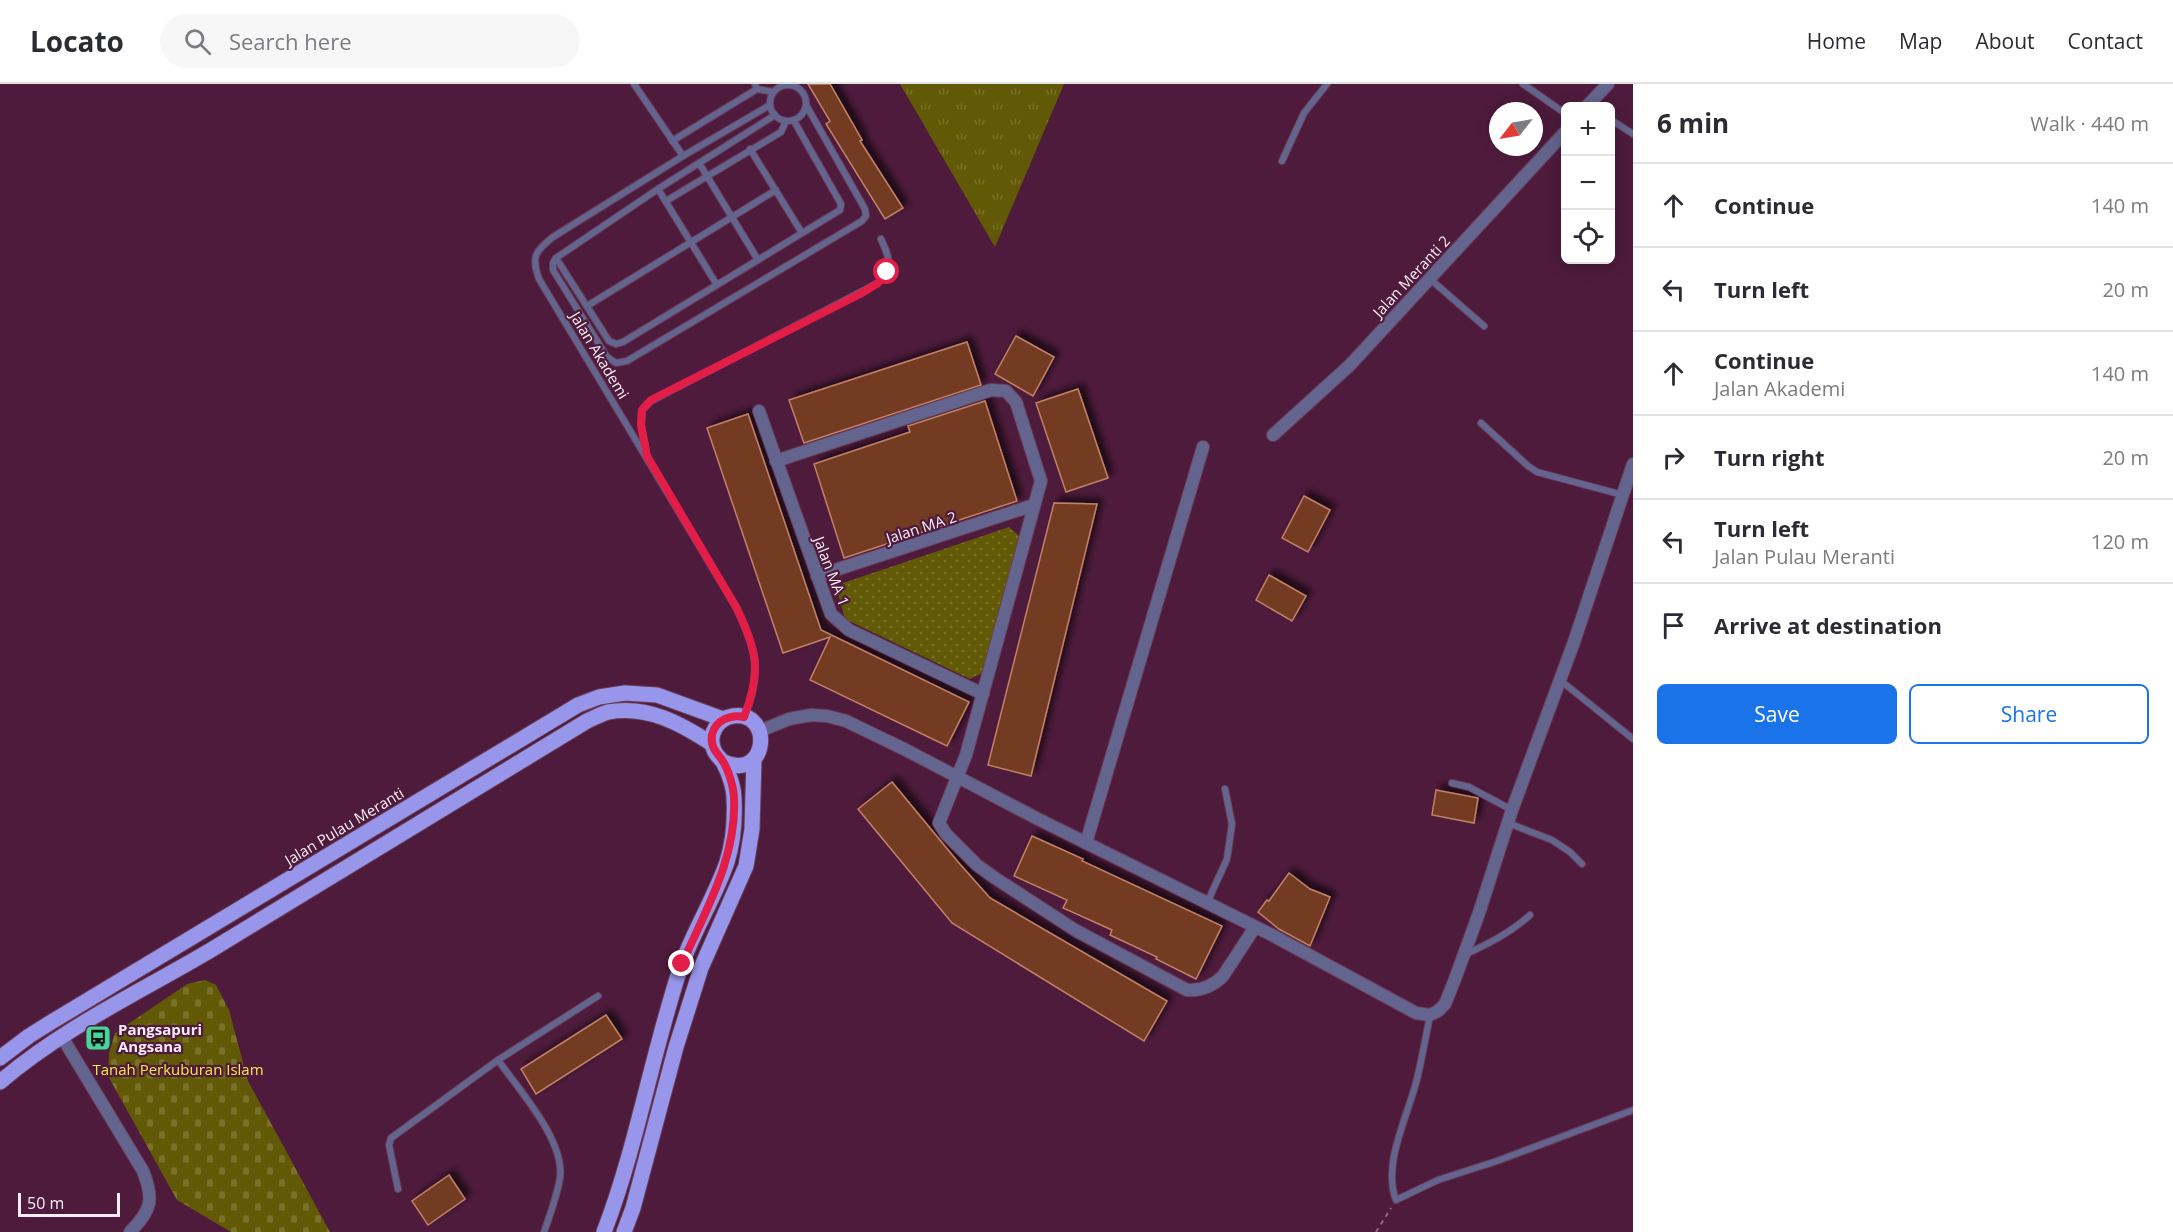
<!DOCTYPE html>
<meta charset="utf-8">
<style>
:root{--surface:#fff;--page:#f7f7f7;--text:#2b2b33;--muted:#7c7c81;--line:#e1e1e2;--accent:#1a73e8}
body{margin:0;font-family:"Open Sans",sans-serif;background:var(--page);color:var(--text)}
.controls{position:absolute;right:18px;top:18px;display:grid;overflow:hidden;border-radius:9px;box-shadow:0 3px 15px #0003}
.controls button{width:54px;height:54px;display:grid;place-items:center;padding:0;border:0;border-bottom:2px solid var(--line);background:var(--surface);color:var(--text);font:30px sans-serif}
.compass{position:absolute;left:1489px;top:18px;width:54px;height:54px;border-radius:50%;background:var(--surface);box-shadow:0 3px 15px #0003;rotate:239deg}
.scale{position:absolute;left:18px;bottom:15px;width:102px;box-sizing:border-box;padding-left:6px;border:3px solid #fbedf4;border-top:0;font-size:16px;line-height:21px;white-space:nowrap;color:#fbedf4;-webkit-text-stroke:4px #4e1b3c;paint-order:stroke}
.stop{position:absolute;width:18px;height:18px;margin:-14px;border:4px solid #e11d48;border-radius:50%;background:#fff}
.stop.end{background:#e11d48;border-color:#fff;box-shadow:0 2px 6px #0008}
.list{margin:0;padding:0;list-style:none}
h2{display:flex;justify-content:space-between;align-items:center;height:78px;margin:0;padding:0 24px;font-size:26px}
h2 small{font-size:20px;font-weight:400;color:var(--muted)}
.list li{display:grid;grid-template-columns:39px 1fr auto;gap:18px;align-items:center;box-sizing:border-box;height:84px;padding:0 24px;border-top:2px solid var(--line)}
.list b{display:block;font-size:22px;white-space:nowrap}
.list p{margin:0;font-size:20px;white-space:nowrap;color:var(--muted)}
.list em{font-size:20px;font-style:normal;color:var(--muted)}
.actions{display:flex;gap:12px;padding:18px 24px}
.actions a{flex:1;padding:14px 0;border:2px solid var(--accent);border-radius:9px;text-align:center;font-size:21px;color:var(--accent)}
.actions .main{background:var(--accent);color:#fff}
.icon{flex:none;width:33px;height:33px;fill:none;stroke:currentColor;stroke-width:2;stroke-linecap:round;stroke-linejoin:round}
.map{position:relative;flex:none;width:1633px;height:1148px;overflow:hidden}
header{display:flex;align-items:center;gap:36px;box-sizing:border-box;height:84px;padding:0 30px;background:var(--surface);border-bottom:2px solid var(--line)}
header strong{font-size:28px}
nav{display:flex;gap:33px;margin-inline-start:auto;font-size:21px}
.search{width:420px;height:54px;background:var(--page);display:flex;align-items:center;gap:15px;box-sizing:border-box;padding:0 21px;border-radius:33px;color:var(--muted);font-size:22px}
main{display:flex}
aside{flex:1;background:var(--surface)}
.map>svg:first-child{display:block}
.grass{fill:url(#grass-tufts)}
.cemetery{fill:url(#cemetery-stones)}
.park{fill:url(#park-dots)}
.building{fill:#733a21;stroke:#c18166;stroke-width:1.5;filter:url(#shadow)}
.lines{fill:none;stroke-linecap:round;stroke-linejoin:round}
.service-casing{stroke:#6a3d59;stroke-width:8}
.minor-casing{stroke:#6a3d59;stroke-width:14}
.primary-casing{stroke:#6a3d59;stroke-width:17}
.path{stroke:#906b82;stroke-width:2;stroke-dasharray:4.5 4.5;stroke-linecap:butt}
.service{stroke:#64658e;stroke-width:6}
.minor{stroke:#64658e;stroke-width:12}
.primary{stroke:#9796ea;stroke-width:15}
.route{stroke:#e11d48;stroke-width:8}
.labels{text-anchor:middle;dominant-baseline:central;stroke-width:4.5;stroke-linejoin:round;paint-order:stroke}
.street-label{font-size:15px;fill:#fbedf4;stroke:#4e1b3c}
.poi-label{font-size:15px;font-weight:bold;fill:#fbedf4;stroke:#4e1b3c;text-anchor:start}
.park-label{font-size:15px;fill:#f8e846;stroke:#4e1b3c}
</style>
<header>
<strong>Locato</strong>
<div class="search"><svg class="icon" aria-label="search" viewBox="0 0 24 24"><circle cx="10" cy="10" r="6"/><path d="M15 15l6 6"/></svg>Search here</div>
<nav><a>Home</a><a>Map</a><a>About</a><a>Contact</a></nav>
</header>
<main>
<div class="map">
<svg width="1633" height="1148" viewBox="0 0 1633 1148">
<defs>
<pattern id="grass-tufts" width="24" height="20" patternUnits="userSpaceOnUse" patternTransform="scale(1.5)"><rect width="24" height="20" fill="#615905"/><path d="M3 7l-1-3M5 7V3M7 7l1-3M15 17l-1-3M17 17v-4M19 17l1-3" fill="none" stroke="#79712a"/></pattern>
<pattern id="cemetery-stones" width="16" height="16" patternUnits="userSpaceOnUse" patternTransform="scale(1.5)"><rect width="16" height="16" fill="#615905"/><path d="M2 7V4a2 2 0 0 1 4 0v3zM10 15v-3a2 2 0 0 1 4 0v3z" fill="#79712a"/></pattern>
<pattern id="park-dots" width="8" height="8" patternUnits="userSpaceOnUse" patternTransform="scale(1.5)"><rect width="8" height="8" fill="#615905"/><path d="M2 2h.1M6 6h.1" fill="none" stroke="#79712a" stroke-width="1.8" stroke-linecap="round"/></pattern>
<filter id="shadow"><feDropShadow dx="5.5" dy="-5.5" stdDeviation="3" flood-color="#0009"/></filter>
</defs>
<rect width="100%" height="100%" fill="#4e1b3c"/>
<!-- grass -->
<polygon class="grass" points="900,0 1064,0 995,163"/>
<!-- cemetery -->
<polygon class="cemetery" points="205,896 216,901 229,926 248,997 330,1148 231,1148 177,1116 108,992 109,969 115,949 187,900"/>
<!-- park -->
<polygon class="park" points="1009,443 1020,453 984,588 970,595 845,535 838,510 843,499"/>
<!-- building -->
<g class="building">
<polygon points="808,0 830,0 862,56 860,57 903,124 885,135 826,40 830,37"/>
<polygon points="1016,252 1054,273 1033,312 995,290"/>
<polygon points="967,258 981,301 804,359 789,316"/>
<polygon points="1078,305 1108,394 1066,408 1036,319"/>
<polygon points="985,317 1017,417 844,474 814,380 910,348 908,342"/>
<polygon points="748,330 821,546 969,618 947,662 810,596 830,553 783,569 707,344"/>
<polygon points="1304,412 1330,426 1308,468 1282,454"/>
<polygon points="1054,419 1097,420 1031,692 988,681"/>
<polygon points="1269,491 1306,512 1292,537 1256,516"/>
<polygon points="892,698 958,778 990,814 1167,917 1144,957 952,839 858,725"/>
<polygon points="1436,706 1478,714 1474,739 1432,731"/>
<polygon points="1032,752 1083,775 1082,777 1222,842 1196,895 1156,875 1157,873 1110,851 1112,846 1063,824 1067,816 1014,792"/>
<polygon points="1289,789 1310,805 1330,813 1310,862 1279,845 1258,828 1267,816 1269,817"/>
<polygon points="606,931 622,955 536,1010 521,985"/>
<polygon points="449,1091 465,1115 428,1141 412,1117"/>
</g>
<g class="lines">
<defs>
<g id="service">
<polyline points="634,0 683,72"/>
<polyline points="755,0 757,5 773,8"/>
<polyline points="1523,0 1566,30"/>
<circle cx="788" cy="19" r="18"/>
<polyline points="775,31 658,105 556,174 553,179 553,186 607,273 616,279 627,277 862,137 866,132 865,125 806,21"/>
<polyline points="1610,35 1633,50"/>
<polyline points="672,57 757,5"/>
<polyline points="750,65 802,149"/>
<polyline points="1282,77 1304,29 1327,0"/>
<polyline points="699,79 758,176"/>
<polyline points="658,105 717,201"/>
<polyline points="666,117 781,48 786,37"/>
<polyline points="556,174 609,257 616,260 623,258 840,126 841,120 794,37"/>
<polyline points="1429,194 1484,242"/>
<polyline points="587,222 776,106"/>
<polyline points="1481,339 1528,382 1537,388 1623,411"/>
<path d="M646,368L641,341L642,326L651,317L878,199C893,181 890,175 881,155"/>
<polyline points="1560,596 1633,655"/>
<path d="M745,632C762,587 757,566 736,523L539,195C531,173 535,167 553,153L683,72L770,21"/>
<polyline points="1452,699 1469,703 1512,726"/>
<polyline points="1508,739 1552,756 1570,768 1582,780"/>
<polyline points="1207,819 1227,775 1232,740 1225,705"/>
<path d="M1464,871C1488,860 1510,849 1530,831"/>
<path d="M1430,931C1426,952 1422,974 1417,995C1408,1032 1382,1080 1396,1116L1438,1096L1497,1077L1633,1026"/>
<polyline points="498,976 598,912"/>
<path d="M398,1105L389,1061L391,1054L498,976C519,1006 565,1056 560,1094C557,1112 550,1131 544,1148"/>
</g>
<g id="minor">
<polyline points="1587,22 1608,0"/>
<polyline points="759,327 831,530 849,546 983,610"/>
<polyline points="1273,351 1350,281 1566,47"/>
<path d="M776,377L991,306L1006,307L1016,318L1041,397L966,671L939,739L946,750L977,781L995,794L1075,846L1187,906C1201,907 1213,902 1223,892L1255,843"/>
<polyline points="817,492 1034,421"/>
<polyline points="760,647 789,635 811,631 827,632 846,637 904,665 1038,735 1272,851 1416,929 1430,931 1438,927 1445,920 1455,895 1479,829 1512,726 1574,558 1633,380"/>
<polyline points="1086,759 1203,363"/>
<path d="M62,953L143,1087C154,1115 152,1126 130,1148"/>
</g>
<g id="primary">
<polyline points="0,974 29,952 53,937 578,621 599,613 625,609 657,611 723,635"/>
<path d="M0,998C63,944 140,908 211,866C336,790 461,713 587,637C594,634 601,630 608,628C647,621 680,639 712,660"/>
<path d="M604,1148C637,1062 652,969 681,882C694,846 715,813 727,778C733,759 735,735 734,715C734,704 729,689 724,680C722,675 716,672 714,666C707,651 718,634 733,632C774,626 768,698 724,678"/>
<polyline points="624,1148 633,1124 676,963 701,884 746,782 752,745 754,675"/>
</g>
</defs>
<!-- service casing -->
<use href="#service" class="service-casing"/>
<!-- minor casing -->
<use href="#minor" class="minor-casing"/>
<!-- primary casing -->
<use href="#primary" class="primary-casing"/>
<!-- path -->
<polyline class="path" points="1376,1148 1391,1124"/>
<!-- service -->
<use href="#service" class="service"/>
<!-- minor -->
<use href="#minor" class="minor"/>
<!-- primary -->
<use href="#primary" class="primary"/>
</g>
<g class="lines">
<!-- route -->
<path class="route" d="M682,880C705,827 737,774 734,714C734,705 729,688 724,679C718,669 710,665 712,651C715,636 731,630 744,633C762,587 757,566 736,523L647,372L641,341L642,326L651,316L860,210L878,199L887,188"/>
</g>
<!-- icons -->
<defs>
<symbol id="bus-square" viewBox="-11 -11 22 22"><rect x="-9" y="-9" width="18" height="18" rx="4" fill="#47d49d" stroke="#4e1b3c"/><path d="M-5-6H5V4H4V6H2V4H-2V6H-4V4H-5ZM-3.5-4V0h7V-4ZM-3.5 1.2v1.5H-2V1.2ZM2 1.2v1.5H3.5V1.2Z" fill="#111"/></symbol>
</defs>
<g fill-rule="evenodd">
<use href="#bus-square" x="83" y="939" width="30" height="30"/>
</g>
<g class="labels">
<!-- street labels -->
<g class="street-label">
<text transform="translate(1411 192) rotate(-47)">Jalan Meranti 2</text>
<text transform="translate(600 271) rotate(59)">Jalan Akademi</text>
<text transform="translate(921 443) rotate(-18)">Jalan MA 2</text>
<text transform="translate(832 487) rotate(69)">Jalan MA 1</text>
<text transform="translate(344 742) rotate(-31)">Jalan Pulau Meranti</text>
</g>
<!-- poi labels -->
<g class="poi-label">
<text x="118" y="945">Pangsapuri<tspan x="118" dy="17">Angsana</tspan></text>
</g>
<!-- park labels -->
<g class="park-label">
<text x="178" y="985">Tanah Perkuburan Islam</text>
</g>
</g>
</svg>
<div class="controls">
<button>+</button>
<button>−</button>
<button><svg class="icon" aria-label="locate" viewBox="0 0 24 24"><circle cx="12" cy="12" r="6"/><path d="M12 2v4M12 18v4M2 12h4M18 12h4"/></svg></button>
</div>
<svg class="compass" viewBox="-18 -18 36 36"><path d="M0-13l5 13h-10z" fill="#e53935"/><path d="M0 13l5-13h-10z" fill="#7c7c81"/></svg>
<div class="scale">50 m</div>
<div class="stop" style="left:887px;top:188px"></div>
<div class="stop end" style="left:682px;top:880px"></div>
</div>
<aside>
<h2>6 min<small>Walk · 440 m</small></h2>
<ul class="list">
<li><svg class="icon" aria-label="ahead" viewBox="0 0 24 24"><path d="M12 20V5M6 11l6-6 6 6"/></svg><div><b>Continue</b></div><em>140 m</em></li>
<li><svg class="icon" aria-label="left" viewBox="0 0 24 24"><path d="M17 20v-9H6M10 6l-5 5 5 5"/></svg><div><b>Turn left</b></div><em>20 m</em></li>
<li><svg class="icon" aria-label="ahead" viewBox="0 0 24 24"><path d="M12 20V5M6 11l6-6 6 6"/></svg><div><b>Continue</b><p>Jalan Akademi</p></div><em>140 m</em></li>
<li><svg class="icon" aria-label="right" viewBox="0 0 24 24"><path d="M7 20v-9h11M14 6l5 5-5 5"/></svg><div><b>Turn right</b></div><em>20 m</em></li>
<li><svg class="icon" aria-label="left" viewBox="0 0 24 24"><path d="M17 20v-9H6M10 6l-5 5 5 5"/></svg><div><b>Turn left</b><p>Jalan Pulau Meranti</p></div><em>120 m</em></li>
<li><svg class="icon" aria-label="arrive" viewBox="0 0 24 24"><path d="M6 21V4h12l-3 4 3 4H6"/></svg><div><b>Arrive at destination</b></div></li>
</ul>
<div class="actions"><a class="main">Save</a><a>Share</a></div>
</aside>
</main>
